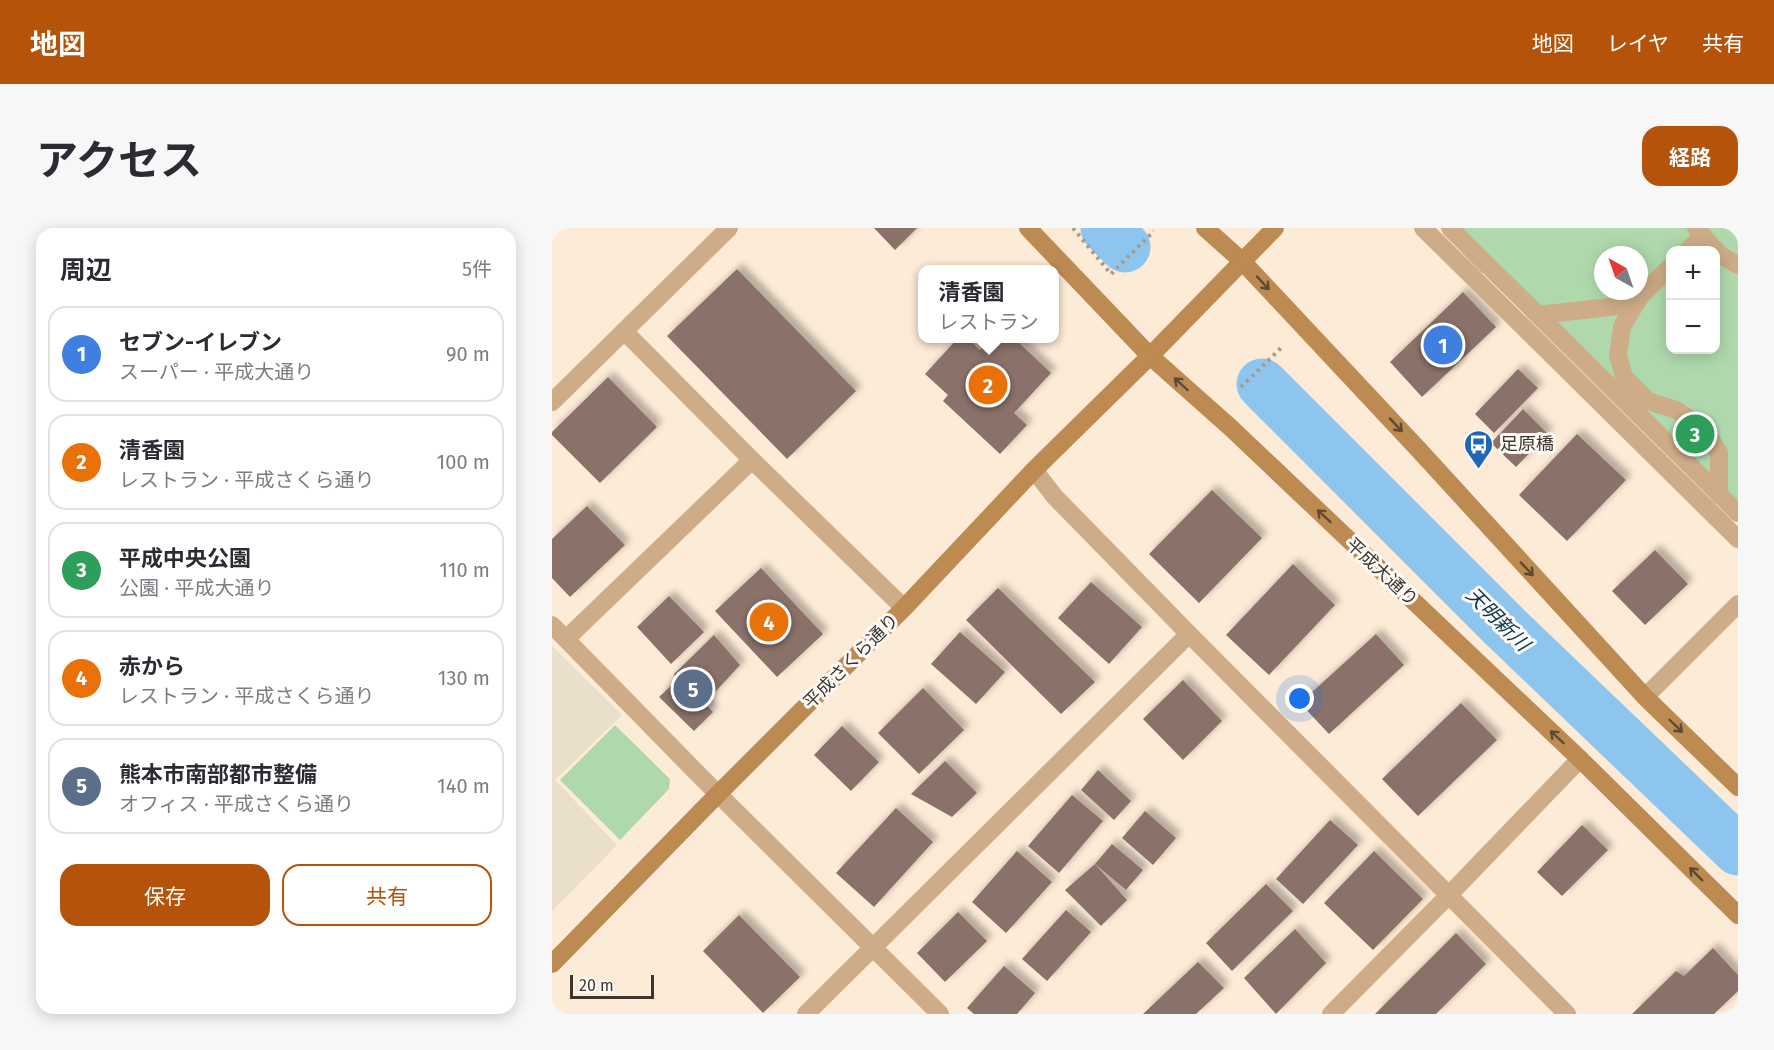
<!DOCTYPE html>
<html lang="ja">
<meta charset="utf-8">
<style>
:root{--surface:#fff;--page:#f7f7f7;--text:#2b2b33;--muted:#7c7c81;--line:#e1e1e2;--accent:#b45309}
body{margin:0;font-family:"Fira Sans","Noto Sans JP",sans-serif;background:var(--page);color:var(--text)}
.controls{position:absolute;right:18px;top:18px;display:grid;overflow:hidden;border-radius:12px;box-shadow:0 3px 15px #0003}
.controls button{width:54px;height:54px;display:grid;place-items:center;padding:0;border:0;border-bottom:2px solid var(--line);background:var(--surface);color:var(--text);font:30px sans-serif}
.compass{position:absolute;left:1042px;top:18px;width:54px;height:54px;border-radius:50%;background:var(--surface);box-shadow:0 3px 15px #0003;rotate:320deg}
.scale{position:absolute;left:18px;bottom:15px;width:84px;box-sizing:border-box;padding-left:6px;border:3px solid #3d362e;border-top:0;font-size:16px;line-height:21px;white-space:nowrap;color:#3d362e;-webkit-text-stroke:4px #fefaf6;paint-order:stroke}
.you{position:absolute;left:748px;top:471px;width:21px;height:21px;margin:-15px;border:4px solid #fff;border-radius:50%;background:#1a73e8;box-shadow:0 0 0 9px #1a73e833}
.badge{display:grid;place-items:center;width:39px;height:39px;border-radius:50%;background:var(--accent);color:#fff;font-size:20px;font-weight:700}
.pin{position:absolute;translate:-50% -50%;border:3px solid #fff;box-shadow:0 2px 6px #0006}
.popup{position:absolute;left:366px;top:37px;width:141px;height:78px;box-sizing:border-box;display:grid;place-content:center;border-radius:12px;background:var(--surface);filter:drop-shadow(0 2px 4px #0005);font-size:20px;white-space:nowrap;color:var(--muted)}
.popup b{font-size:22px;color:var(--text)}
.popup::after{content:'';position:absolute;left:50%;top:100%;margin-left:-12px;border:12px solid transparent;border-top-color:var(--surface)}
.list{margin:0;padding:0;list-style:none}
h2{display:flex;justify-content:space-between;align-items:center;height:78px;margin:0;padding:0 24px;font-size:26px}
h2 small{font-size:20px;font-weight:400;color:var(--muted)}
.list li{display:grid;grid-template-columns:39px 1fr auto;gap:18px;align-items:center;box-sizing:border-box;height:96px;margin:0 12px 12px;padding:0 12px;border:2px solid var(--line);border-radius:18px}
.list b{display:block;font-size:22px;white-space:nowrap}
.list p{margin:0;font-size:20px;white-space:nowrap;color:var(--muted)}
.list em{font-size:20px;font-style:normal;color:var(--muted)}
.actions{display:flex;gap:12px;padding:18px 24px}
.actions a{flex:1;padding:14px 0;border:2px solid var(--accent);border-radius:18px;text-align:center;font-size:21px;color:var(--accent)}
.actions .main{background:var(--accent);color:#fff}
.map{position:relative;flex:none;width:1186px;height:786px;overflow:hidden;border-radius:18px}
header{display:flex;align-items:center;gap:36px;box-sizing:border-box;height:84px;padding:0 30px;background:var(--accent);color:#fff}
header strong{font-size:28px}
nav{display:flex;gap:33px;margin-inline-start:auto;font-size:21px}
.intro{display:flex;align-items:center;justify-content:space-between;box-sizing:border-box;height:144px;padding:0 36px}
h1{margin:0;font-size:42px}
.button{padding:15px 27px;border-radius:18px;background:var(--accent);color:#fff;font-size:21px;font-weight:700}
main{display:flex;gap:36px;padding:0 36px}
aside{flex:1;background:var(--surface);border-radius:18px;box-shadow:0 3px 15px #0003}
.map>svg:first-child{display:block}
.education{fill:#e9dfcb}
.green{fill:#afd9ad;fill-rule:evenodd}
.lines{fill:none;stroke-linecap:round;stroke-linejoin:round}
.river{stroke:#8dc5ee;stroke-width:51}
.building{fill:#8a716a;filter:url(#shadow)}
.path{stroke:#a79a8b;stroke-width:4;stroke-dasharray:3 4.5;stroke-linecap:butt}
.street{stroke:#ceac87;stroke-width:18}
.secondary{stroke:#bd8a51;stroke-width:18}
.oneway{stroke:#5d4b37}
.labels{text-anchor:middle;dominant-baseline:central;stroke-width:6;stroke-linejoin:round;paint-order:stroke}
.poi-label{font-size:18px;fill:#3d362e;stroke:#fefaf6;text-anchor:start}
.street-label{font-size:18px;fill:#3d362e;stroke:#fefaf6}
.water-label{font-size:20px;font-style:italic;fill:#083752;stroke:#fefaf6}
</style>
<header>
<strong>地図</strong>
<nav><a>地図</a><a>レイヤ</a><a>共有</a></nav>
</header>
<div class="intro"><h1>アクセス</h1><a class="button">経路</a></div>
<main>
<aside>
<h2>周辺<small>5件</small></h2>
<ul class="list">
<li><span class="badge" style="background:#3f7fe0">1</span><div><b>セブン-イレブン</b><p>スーパー · 平成大通り</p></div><em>90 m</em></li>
<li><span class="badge" style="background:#e8710a">2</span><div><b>清香園</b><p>レストラン · 平成さくら通り</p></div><em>100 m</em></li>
<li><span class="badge" style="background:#2e9e5b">3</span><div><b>平成中央公園</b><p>公園 · 平成大通り</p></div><em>110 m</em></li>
<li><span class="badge" style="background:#e8710a">4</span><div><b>赤から</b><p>レストラン · 平成さくら通り</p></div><em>130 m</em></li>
<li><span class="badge" style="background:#5c6f8a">5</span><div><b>熊本市南部都市整備</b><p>オフィス · 平成さくら通り</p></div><em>140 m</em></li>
</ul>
<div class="actions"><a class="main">保存</a><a>共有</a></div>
</aside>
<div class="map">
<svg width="1186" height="786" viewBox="0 0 1186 786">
<defs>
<filter id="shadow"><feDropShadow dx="5.5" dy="-5.5" stdDeviation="3" flood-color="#0004"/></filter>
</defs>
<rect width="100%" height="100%" fill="#fcebd6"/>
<!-- education -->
<polygon class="education" points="0,418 70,487 3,552 65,617 0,683"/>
<!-- green -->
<g class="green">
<path d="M889,0H1186V290L940,50L926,43L904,18L903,14ZM1118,22H1164V122H1118ZM1051,27H1087V63H1051Z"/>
<polygon points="63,497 118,551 117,561 68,612 8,552"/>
</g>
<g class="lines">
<!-- river -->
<g class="river">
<polyline points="554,0 573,19"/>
<polyline points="710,156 954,400 1186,622"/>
</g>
</g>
<!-- building -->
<g class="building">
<polygon points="322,0 365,0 343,22"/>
<polygon points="185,41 304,163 235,231 115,108"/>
<polygon points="911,64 944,99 870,169 838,134"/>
<polygon points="406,110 416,110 428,122 439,110 446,110 449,114 453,110 462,110 499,145 462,185 475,197 448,226 391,173 396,167 373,146"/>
<polygon points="966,141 986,160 942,205 923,186"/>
<polygon points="56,149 105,199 48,255 0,207 0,204"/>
<polygon points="971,181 996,206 964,239 939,215"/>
<polygon points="1025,206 1074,252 1015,313 967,267"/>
<polygon points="660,262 710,310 647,375 597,326"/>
<polygon points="35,278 73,317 18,369 0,350 0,311"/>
<polygon points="1103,322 1136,356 1093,397 1060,363"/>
<polygon points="741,336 783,377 717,447 674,407"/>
<polygon points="209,340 271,406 225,449 163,383"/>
<polygon points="539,354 590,399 557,436 506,390"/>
<polygon points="446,360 543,454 509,486 414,392"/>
<polygon points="117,368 152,404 119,436 85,399"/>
<polygon points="408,404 453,444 424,476 379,436"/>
<polygon points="824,406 852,437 777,506 748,475"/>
<polygon points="162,407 188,437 153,475 161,484 142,503 107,469 124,453 122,446"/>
<polygon points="631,452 670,493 631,532 591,491"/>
<polygon points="371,460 412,502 367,546 326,505"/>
<polygon points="909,475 945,512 866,588 830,551"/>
<polygon points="290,498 327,534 299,563 262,527"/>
<polygon points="393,533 425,565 400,589 359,566"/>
<polygon points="546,542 579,573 562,592 529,562"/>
<polygon points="520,567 551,593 507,645 476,618"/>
<polygon points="344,580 381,614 322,679 284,645"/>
<polygon points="593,583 624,610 601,637 570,610"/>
<polygon points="778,592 806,617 751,676 724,651"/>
<polygon points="1030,597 1056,622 1010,668 985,644"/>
<polygon points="560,616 591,642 574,662 543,636"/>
<polygon points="465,623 500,654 454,705 420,674"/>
<polygon points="822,623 871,671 821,722 772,675"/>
<polygon points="543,636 575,672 549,698 513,662"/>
<polygon points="714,656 741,683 680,743 654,715"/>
<polygon points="514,682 539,704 495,753 470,731"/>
<polygon points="406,684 435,713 393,754 365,725"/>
<polygon points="187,687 248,749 211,785 151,723"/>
<polygon points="743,701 774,735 724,786 692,750"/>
<polygon points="904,705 934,736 884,786 823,786"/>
<polygon points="1161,720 1186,747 1186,763 1162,786 1080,786 1124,743 1132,748"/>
<polygon points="646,734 672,760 644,786 591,786"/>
<polygon points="452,738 483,765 465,786 422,786 415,780"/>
</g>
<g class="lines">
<!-- path -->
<g class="path">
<polyline points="521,0 559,46 602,3"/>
<polyline points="689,159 730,119"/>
</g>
<!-- street -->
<g class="street">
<polyline points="871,0 1186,311"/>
<polyline points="898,0 1186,285"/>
<polyline points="1144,0 1168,27 1186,37"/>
<polyline points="1136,22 1151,8"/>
<polyline points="1118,39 1087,70 1070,99 1066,127 1072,149 1096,173 1124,182 1153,201 1167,225 1167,267"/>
<polyline points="986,87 1084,76"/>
<polyline points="72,103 200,232 352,380"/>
<polyline points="0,174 177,0"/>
<polyline points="482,242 503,269 637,406 1015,786"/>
<polyline points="0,397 147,547 388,786"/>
<polyline points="14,411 200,232"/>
<polyline points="1093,469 1186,376"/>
<polyline points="254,786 637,406"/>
<polyline points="779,786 896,668 1028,531"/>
</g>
<!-- secondary -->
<g class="secondary">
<polyline points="476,0 598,128 679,200 1028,531 1186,687"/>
<polyline points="653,0 690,33 867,222 1093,469 1186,559"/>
<polyline points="0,736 166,566 352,380 482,242 598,128 723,0"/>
</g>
</g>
<!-- one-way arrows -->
<defs><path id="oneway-shaft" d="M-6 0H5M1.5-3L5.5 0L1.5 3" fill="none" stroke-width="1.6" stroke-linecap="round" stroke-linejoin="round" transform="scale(1.5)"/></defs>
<g class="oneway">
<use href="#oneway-shaft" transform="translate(711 55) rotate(47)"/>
<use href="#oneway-shaft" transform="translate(629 156) rotate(-138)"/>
<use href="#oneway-shaft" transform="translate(844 197) rotate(47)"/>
<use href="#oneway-shaft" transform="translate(772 288) rotate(-137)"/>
<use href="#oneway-shaft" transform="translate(975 341) rotate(47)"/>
<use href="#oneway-shaft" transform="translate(1124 498) rotate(44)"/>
<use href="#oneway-shaft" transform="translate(1005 509) rotate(-137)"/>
<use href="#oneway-shaft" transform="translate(1144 646) rotate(-135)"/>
</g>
<!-- icons -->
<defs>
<symbol id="bus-pin" viewBox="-11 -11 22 30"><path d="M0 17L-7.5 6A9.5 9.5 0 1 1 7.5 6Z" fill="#1e66b6" stroke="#fefaf6"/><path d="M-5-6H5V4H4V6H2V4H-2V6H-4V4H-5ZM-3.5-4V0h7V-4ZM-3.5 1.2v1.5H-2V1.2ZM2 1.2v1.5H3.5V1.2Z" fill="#fff"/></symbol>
</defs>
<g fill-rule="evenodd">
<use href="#bus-pin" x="910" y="200" width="33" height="45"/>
</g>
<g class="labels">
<!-- poi labels -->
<g class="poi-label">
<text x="948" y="216">足原橋</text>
</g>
<!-- street labels -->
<g class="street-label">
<text transform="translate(830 344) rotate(43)">平成大通り</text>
<text transform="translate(299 433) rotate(-45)">平成さくら通り</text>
</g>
<!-- water labels -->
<g class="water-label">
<text transform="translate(946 391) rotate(45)">天明新川</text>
</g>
</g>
</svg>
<div class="controls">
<button>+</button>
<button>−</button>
</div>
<svg class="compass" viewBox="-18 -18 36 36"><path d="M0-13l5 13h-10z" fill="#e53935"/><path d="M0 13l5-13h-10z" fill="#7c7c81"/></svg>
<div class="scale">20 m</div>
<div class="you"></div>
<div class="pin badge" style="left:891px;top:117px;background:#3f7fe0">1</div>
<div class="pin badge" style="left:436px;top:157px;background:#e8710a">2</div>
<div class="popup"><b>清香園</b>レストラン</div>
<div class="pin badge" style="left:1143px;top:206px;background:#2e9e5b">3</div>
<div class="pin badge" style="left:217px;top:394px;background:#e8710a">4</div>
<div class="pin badge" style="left:141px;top:461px;background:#5c6f8a">5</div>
</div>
</main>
